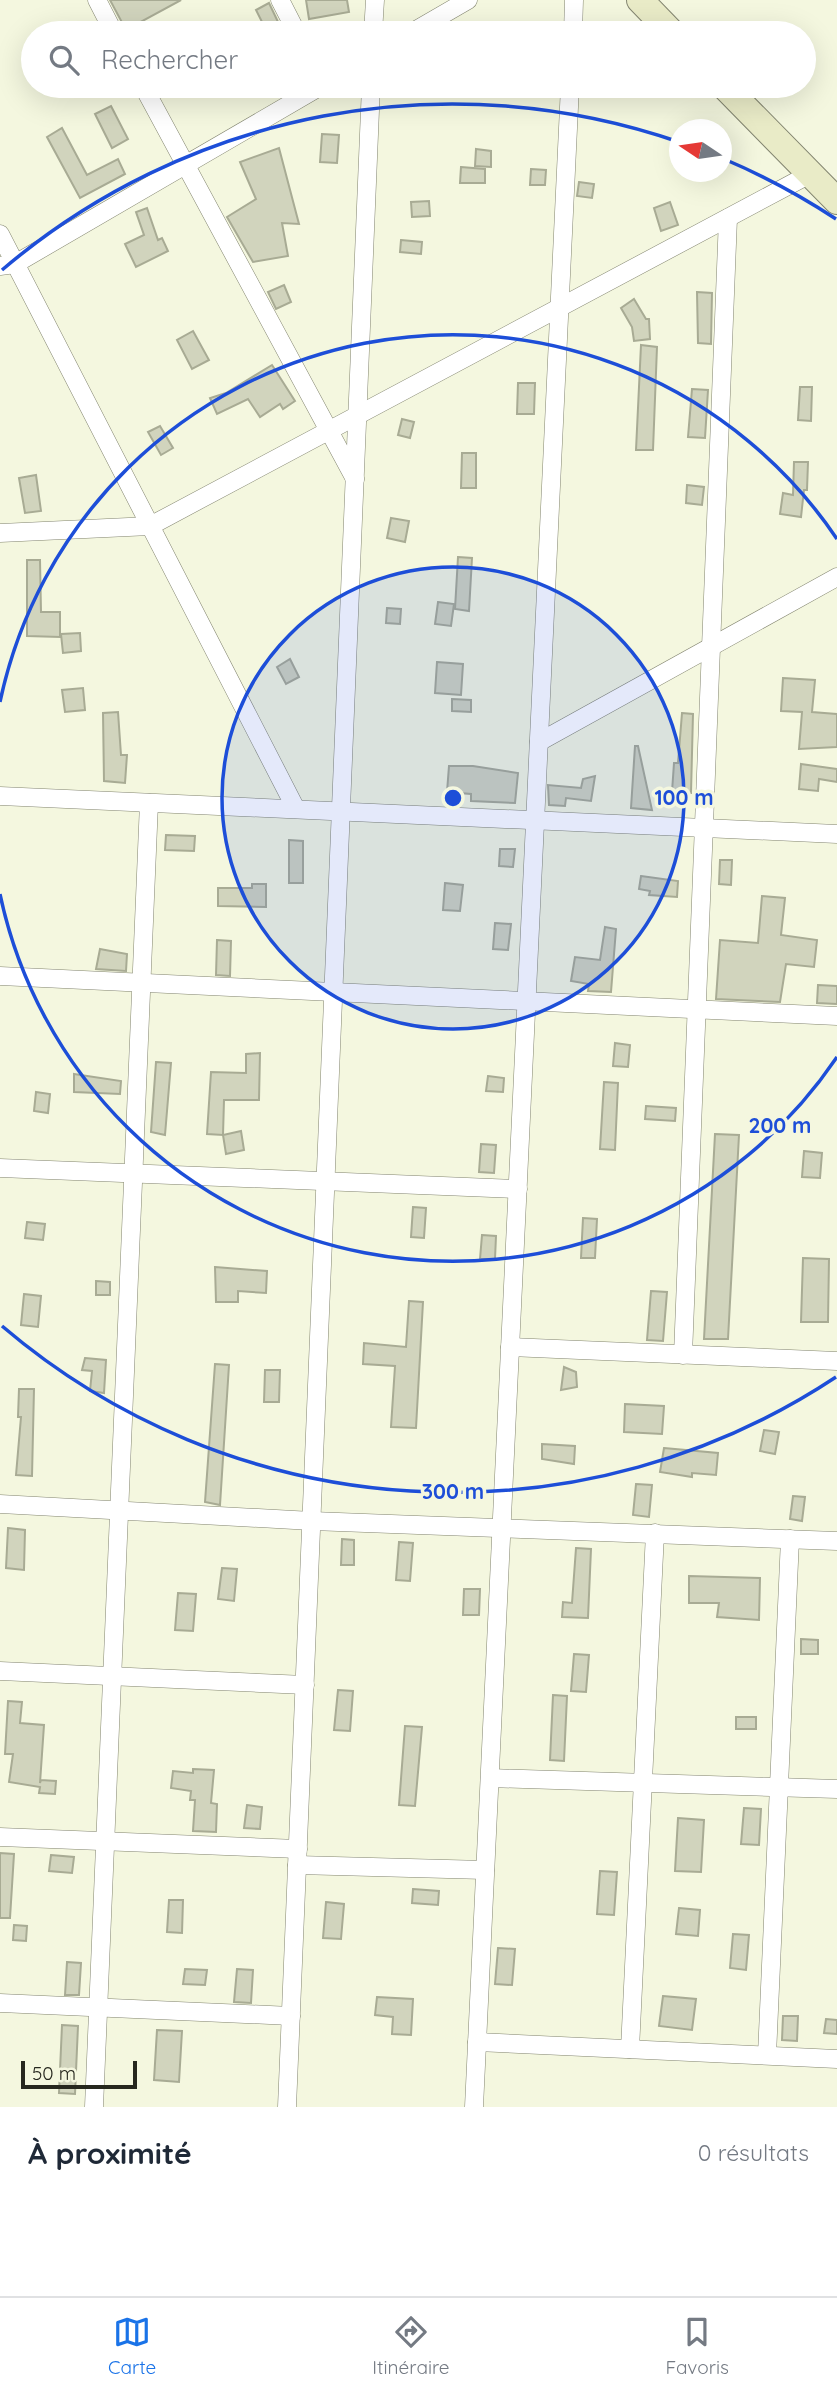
<!DOCTYPE html>
<html lang="fr">
<meta charset="utf-8">
<style>
:root{--surface:#fff;--page:#f2f2f3;--text:#1f2937;--muted:#747a83;--line:#e0e1e3;--accent:#1a73e8}
body{margin:0;font-family:Quicksand,sans-serif;background:var(--page);color:var(--text)}
.compass{position:absolute;left:669px;top:119px;width:63px;height:63px;border-radius:50%;background:var(--surface);box-shadow:0 7px 28px #0002;rotate:283deg}
.scale{position:absolute;left:21px;bottom:18px;width:116px;box-sizing:border-box;padding-left:7px;border:4px solid #26271e;border-top:0;font-size:19px;line-height:24px;white-space:nowrap;color:#26271e;-webkit-text-stroke:5px #f4f7df;paint-order:stroke}
.list{margin:0;padding:0;list-style:none}
h2{display:flex;justify-content:space-between;align-items:center;height:91px;margin:0;padding:0 28px;font-size:30px}
h2 small{font-size:23px;font-weight:400;color:var(--muted)}
.icon{flex:none;width:38px;height:38px;fill:none;stroke:currentColor;stroke-width:2;stroke-linecap:round;stroke-linejoin:round}
.map{position:relative;flex:none;width:837px;height:2107px;overflow:hidden}
.search{position:absolute;background:var(--surface);box-shadow:0 7px 28px #0002;left:21px;right:21px;top:21px;height:77px;display:flex;align-items:center;gap:18px;box-sizing:border-box;padding:0 24px;border-radius:38px;color:var(--muted);font-size:26px}
.sheet{height:189px;background:var(--surface)}
nav{display:flex;justify-content:space-around;align-items:center;box-sizing:border-box;height:98px;border-top:2px solid var(--line);background:var(--surface);font-size:19px;color:var(--muted)}
nav a{display:grid;justify-items:center;gap:4px}
nav .on{color:var(--accent)}
.map>svg:first-child{display:block}
.building{fill:#d1d4bd;stroke:#a8ab94;stroke-width:2}
.lines{fill:none;stroke-linecap:round;stroke-linejoin:round}
.street-casing{stroke:#838570;stroke-width:19}
.secondary-casing{stroke:#838570;stroke-width:28}
.street{stroke:#fff;stroke-width:18}
.secondary{stroke:#e9ebc7;stroke-width:26}
.ring{fill:none;stroke:#1d4ed8;stroke-width:3.5}
.centre{fill:#1d4ed8;stroke:#f4f7df;stroke-width:3.5}
.ring-label{font-size:21px;text-anchor:middle;font-weight:bold;fill:#1d4ed8;stroke:#f4f7df;stroke-width:7;stroke-linejoin:round;paint-order:stroke}
</style>
<div class="map">
<svg width="837" height="2107" viewBox="0 0 837 2107">
<rect width="100%" height="100%" fill="#f4f7df"/>
<!-- building -->
<g class="building">
<polygon points="110,0 181,0 126,30"/>
<polygon points="306,0 347,0 349,12 309,19"/>
<polygon points="269,3 279,24 266,30 256,10"/>
<polygon points="111,106 128,139 112,148 95,114"/>
<polygon points="62,128 87,175 118,159 125,174 80,198 47,137"/>
<polygon points="322,134 339,135 337,163 320,162"/>
<polygon points="279,148 299,224 282,223 288,256 253,262 227,217 256,199 240,162"/>
<polygon points="476,149 491,151 491,167 475,166"/>
<polygon points="461,167 485,169 485,183 460,183"/>
<polygon points="531,169 546,170 545,185 530,185"/>
<polygon points="579,182 594,184 592,198 577,196"/>
<polygon points="429,201 430,216 412,217 411,202"/>
<polygon points="670,202 678,225 661,231 654,208"/>
<polygon points="147,208 158,240 162,238 168,251 136,267 125,244 144,235 136,212"/>
<polygon points="401,240 422,242 421,254 400,252"/>
<polygon points="284,285 291,302 276,309 268,292"/>
<polygon points="697,292 712,293 711,344 698,343"/>
<polygon points="634,299 646,319 649,319 650,339 634,341 632,327 621,308"/>
<polygon points="193,331 209,360 192,369 177,340"/>
<polygon points="641,345 657,347 653,450 636,450"/>
<polygon points="272,365 295,401 283,409 280,404 260,417 248,399 217,414 210,398 226,393"/>
<polygon points="518,383 535,383 534,414 517,414"/>
<polygon points="800,387 812,387 811,421 798,420"/>
<polygon points="692,389 708,390 705,438 688,437"/>
<polygon points="402,419 414,422 410,438 398,435"/>
<polygon points="160,426 173,448 161,455 148,432"/>
<polygon points="462,453 476,453 476,488 461,488"/>
<polygon points="794,462 808,462 807,490 804,490 801,517 780,514 783,493 793,495"/>
<polygon points="36,475 41,511 25,513 19,478"/>
<polygon points="687,485 704,487 702,505 686,503"/>
<polygon points="391,518 409,521 405,542 387,538"/>
<polygon points="458,557 472,558 469,611 455,609"/>
<polygon points="27,560 40,560 41,612 60,612 60,637 27,636"/>
<polygon points="438,602 454,604 451,626 435,624"/>
<polygon points="387,608 401,609 400,624 386,623"/>
<polygon points="80,633 81,651 63,653 61,634"/>
<polygon points="290,659 299,677 286,684 277,667"/>
<polygon points="437,662 463,664 461,695 435,693"/>
<polygon points="783,678 815,680 812,712 837,714 837,747 799,749 802,712 781,711"/>
<polygon points="83,688 85,710 65,712 62,690"/>
<polygon points="452,699 471,700 471,712 452,711"/>
<polygon points="118,712 121,755 127,755 125,783 104,781 103,713"/>
<polygon points="682,713 693,714 691,793 672,792 674,763 678,763"/>
<polygon points="635,746 638,746 652,810 631,808"/>
<polygon points="801,764 837,769 837,782 819,779 818,791 799,789"/>
<polygon points="449,766 473,766 518,773 515,803 471,801 471,794 447,792"/>
<polygon points="595,776 591,801 566,798 565,806 549,805 548,785 581,788 583,779"/>
<polygon points="166,835 195,836 194,851 165,850"/>
<polygon points="289,840 303,841 303,883 289,883"/>
<polygon points="500,849 515,849 513,867 499,866"/>
<polygon points="720,860 732,860 731,885 719,884"/>
<polygon points="641,876 678,881 677,897 649,895 650,891 639,889"/>
<polygon points="445,883 463,885 460,911 443,910"/>
<polygon points="252,884 266,884 266,907 218,906 218,888 252,888"/>
<polygon points="762,896 785,898 781,935 817,940 814,967 786,964 780,1002 716,999 720,940 758,943"/>
<polygon points="495,923 511,924 508,950 493,949"/>
<polygon points="605,927 616,929 611,992 588,991 589,984 571,981 575,957 600,960"/>
<polygon points="217,940 231,941 230,976 216,975"/>
<polygon points="100,949 127,954 126,971 96,969"/>
<polygon points="818,985 837,986 837,1004 817,1003"/>
<polygon points="615,1043 630,1045 628,1067 613,1066"/>
<polygon points="260,1053 259,1100 224,1100 223,1135 207,1134 211,1072 246,1073 246,1054"/>
<polygon points="156,1062 171,1063 165,1135 151,1132"/>
<polygon points="74,1074 121,1081 120,1094 74,1092"/>
<polygon points="488,1076 504,1078 503,1092 486,1091"/>
<polygon points="604,1082 618,1083 615,1150 600,1149"/>
<polygon points="36,1092 50,1094 48,1113 34,1111"/>
<polygon points="646,1106 676,1108 675,1121 645,1119"/>
<polygon points="241,1131 244,1150 226,1154 223,1135"/>
<polygon points="715,1134 739,1135 728,1339 704,1339"/>
<polygon points="481,1144 496,1145 494,1173 479,1172"/>
<polygon points="804,1151 822,1153 820,1178 802,1177"/>
<polygon points="413,1207 426,1208 424,1238 411,1237"/>
<polygon points="583,1218 597,1219 595,1258 581,1258"/>
<polygon points="27,1222 45,1224 43,1240 25,1238"/>
<polygon points="482,1235 496,1236 495,1259 480,1259"/>
<polygon points="803,1258 829,1259 828,1322 801,1322"/>
<polygon points="215,1267 267,1271 266,1293 238,1291 238,1302 216,1302"/>
<polygon points="96,1281 110,1282 110,1295 96,1295"/>
<polygon points="651,1291 667,1292 663,1341 647,1340"/>
<polygon points="24,1294 41,1296 38,1327 21,1325"/>
<polygon points="409,1301 423,1302 416,1428 391,1427 395,1366 363,1364 364,1343 406,1347"/>
<polygon points="85,1358 106,1360 104,1393 90,1391 92,1371 82,1370"/>
<polygon points="215,1364 229,1365 220,1505 205,1502"/>
<polygon points="564,1367 576,1372 577,1387 561,1390"/>
<polygon points="265,1370 280,1370 279,1402 264,1402"/>
<polygon points="19,1389 34,1389 32,1476 16,1475 21,1417 18,1417"/>
<polygon points="625,1404 664,1406 662,1434 624,1432"/>
<polygon points="764,1430 779,1432 775,1454 760,1451"/>
<polygon points="542,1444 575,1446 574,1464 542,1459"/>
<polygon points="664,1448 718,1453 716,1475 692,1473 692,1477 660,1472"/>
<polygon points="636,1484 652,1485 649,1517 633,1515"/>
<polygon points="793,1496 805,1497 802,1521 790,1519"/>
<polygon points="8,1528 25,1530 24,1570 6,1568"/>
<polygon points="342,1539 354,1540 354,1565 341,1565"/>
<polygon points="399,1542 413,1543 410,1581 396,1580"/>
<polygon points="576,1548 591,1549 588,1618 562,1617 563,1602 572,1603"/>
<polygon points="222,1568 237,1569 234,1601 218,1599"/>
<polygon points="689,1576 760,1578 759,1620 717,1617 719,1603 689,1603"/>
<polygon points="464,1589 480,1589 479,1615 463,1615"/>
<polygon points="178,1593 196,1594 193,1631 175,1630"/>
<polygon points="801,1639 818,1640 818,1654 801,1654"/>
<polygon points="574,1654 589,1655 586,1692 571,1691"/>
<polygon points="338,1690 353,1691 350,1731 334,1730"/>
<polygon points="553,1695 567,1696 564,1761 550,1760"/>
<polygon points="8,1701 22,1702 20,1723 44,1725 40,1783 41,1780 56,1781 55,1794 39,1793 40,1787 9,1782 13,1754 5,1754"/>
<rect x="736" y="1717" width="20" height="12"/>
<polygon points="405,1726 422,1727 415,1806 399,1805"/>
<polygon points="193,1769 214,1770 211,1803 217,1804 216,1832 193,1831 195,1800 190,1800 191,1791 171,1788 173,1771 193,1773"/>
<polygon points="247,1805 262,1807 260,1829 244,1828"/>
<polygon points="744,1808 761,1809 759,1845 741,1844"/>
<polygon points="678,1818 704,1820 701,1872 675,1871"/>
<polygon points="0,1853 14,1854 10,1918 0,1918"/>
<polygon points="51,1855 74,1857 72,1873 49,1871"/>
<polygon points="600,1871 617,1872 614,1915 597,1914"/>
<polygon points="413,1889 439,1891 438,1905 412,1903"/>
<polygon points="169,1900 183,1900 182,1933 167,1932"/>
<polygon points="326,1902 344,1904 341,1939 323,1938"/>
<polygon points="679,1908 700,1910 698,1936 676,1934"/>
<polygon points="14,1925 27,1926 26,1941 13,1940"/>
<polygon points="733,1934 749,1935 746,1970 730,1968"/>
<polygon points="498,1948 515,1949 512,1985 495,1984"/>
<polygon points="67,1962 81,1963 79,1995 65,1995"/>
<polygon points="185,1969 207,1970 205,1985 183,1984"/>
<polygon points="237,1969 253,1970 251,2003 234,2002"/>
<polygon points="663,1996 696,1999 692,2030 659,2026"/>
<polygon points="377,1997 413,1999 411,2035 392,2034 393,2017 375,2015"/>
<polygon points="783,2016 798,2016 797,2041 782,2040"/>
<polygon points="826,2019 837,2020 837,2034 824,2033"/>
<polygon points="62,2025 78,2026 75,2094 59,2093"/>
<polygon points="157,2030 182,2031 179,2082 154,2080"/>
</g>
<g class="lines">
<defs>
<g id="street">
<polyline points="97,0 114,33"/>
<polyline points="280,0 297,33"/>
<polyline points="373,33 375,0"/>
<polyline points="411,33 468,0"/>
<polyline points="573,33 574,0"/>
<polyline points="143,86 355,479"/>
<polyline points="0,234 296,809"/>
<polyline points="0,266 15,264 321,86"/>
<polyline points="0,533 150,526 810,174"/>
<polyline points="539,742 837,577"/>
<polyline points="0,796 837,834"/>
<polyline points="0,976 837,1016"/>
<polyline points="0,1168 518,1189"/>
<polyline points="510,1347 837,1361"/>
<polyline points="683,1355 728,218"/>
<polyline points="0,1504 312,1521 837,1541"/>
<polyline points="0,1671 305,1685"/>
<polyline points="490,1778 837,1789"/>
<polyline points="0,1837 298,1849"/>
<polyline points="297,1865 485,1870"/>
<polyline points="0,2003 291,2016"/>
<polyline points="477,2042 837,2059"/>
<polyline points="630,2049 655,1533"/>
<polyline points="767,2055 790,1539"/>
<polyline points="94,2107 149,803"/>
<polyline points="287,2107 371,86"/>
<polyline points="474,2107 570,86"/>
</g>
<g id="secondary">
<polyline points="640,0 672,33"/>
<polyline points="724,86 837,201"/>
</g>
</defs>
<!-- street casing -->
<use href="#street" class="street-casing"/>
<!-- secondary casing -->
<use href="#secondary" class="secondary-casing"/>
<!-- street -->
<use href="#street" class="street"/>
<!-- secondary -->
<use href="#secondary" class="secondary"/>
</g>
<!-- distance rings -->
<circle cx="453" cy="798" r="231" fill="#1d4ed8" fill-opacity=".12"/>
<g class="ring">
<circle cx="453" cy="798" r="231"/>
<path d="M837 1057A463 463 0 0 1 0 894M0 702A463 463 0 0 1 837 539"/>
<path d="M836 1377A694 694 0 0 1 2 1326M2 270A694 694 0 0 1 679 142M724 159A694 694 0 0 1 836 219"/>
</g>
<circle cx="453" cy="798" r="10" class="centre"/>
<g class="ring-label">
<text x="684" y="805">100 m</text>
<text x="780" y="1133">200 m</text>
<text x="453" y="1499">300 m</text>
</g>
</svg>
<svg class="compass" viewBox="-18 -18 36 36"><path d="M0-13l5 13h-10z" fill="#e53935"/><path d="M0 13l5-13h-10z" fill="#747a83"/></svg>
<div class="scale">50 m</div>
<div class="search"><svg class="icon" aria-label="search" viewBox="0 0 24 24"><circle cx="10" cy="10" r="6"/><path d="M15 15l6 6"/></svg>Rechercher</div>
</div>
<section class="sheet">
<h2>À proximité<small>0 résultats</small></h2>
<ul class="list">
</ul>
</section>
<nav>
<a class="on"><svg class="icon" aria-label="map" viewBox="0 0 24 24"><path d="M3 6l6-2 6 2 6-2v14l-6 2-6-2-6 2zM9 4v14M15 6v14"/></svg>Carte</a>
<a><svg class="icon" aria-label="directions" viewBox="0 0 24 24"><path d="M12 3l9 9-9 9-9-9zM9 14v-3h6M13 9l2 2-2 2"/></svg>Itinéraire</a>
<a><svg class="icon" aria-label="saved" viewBox="0 0 24 24"><path d="M7 4h10v16l-5-4-5 4z"/></svg>Favoris</a>
</nav>
